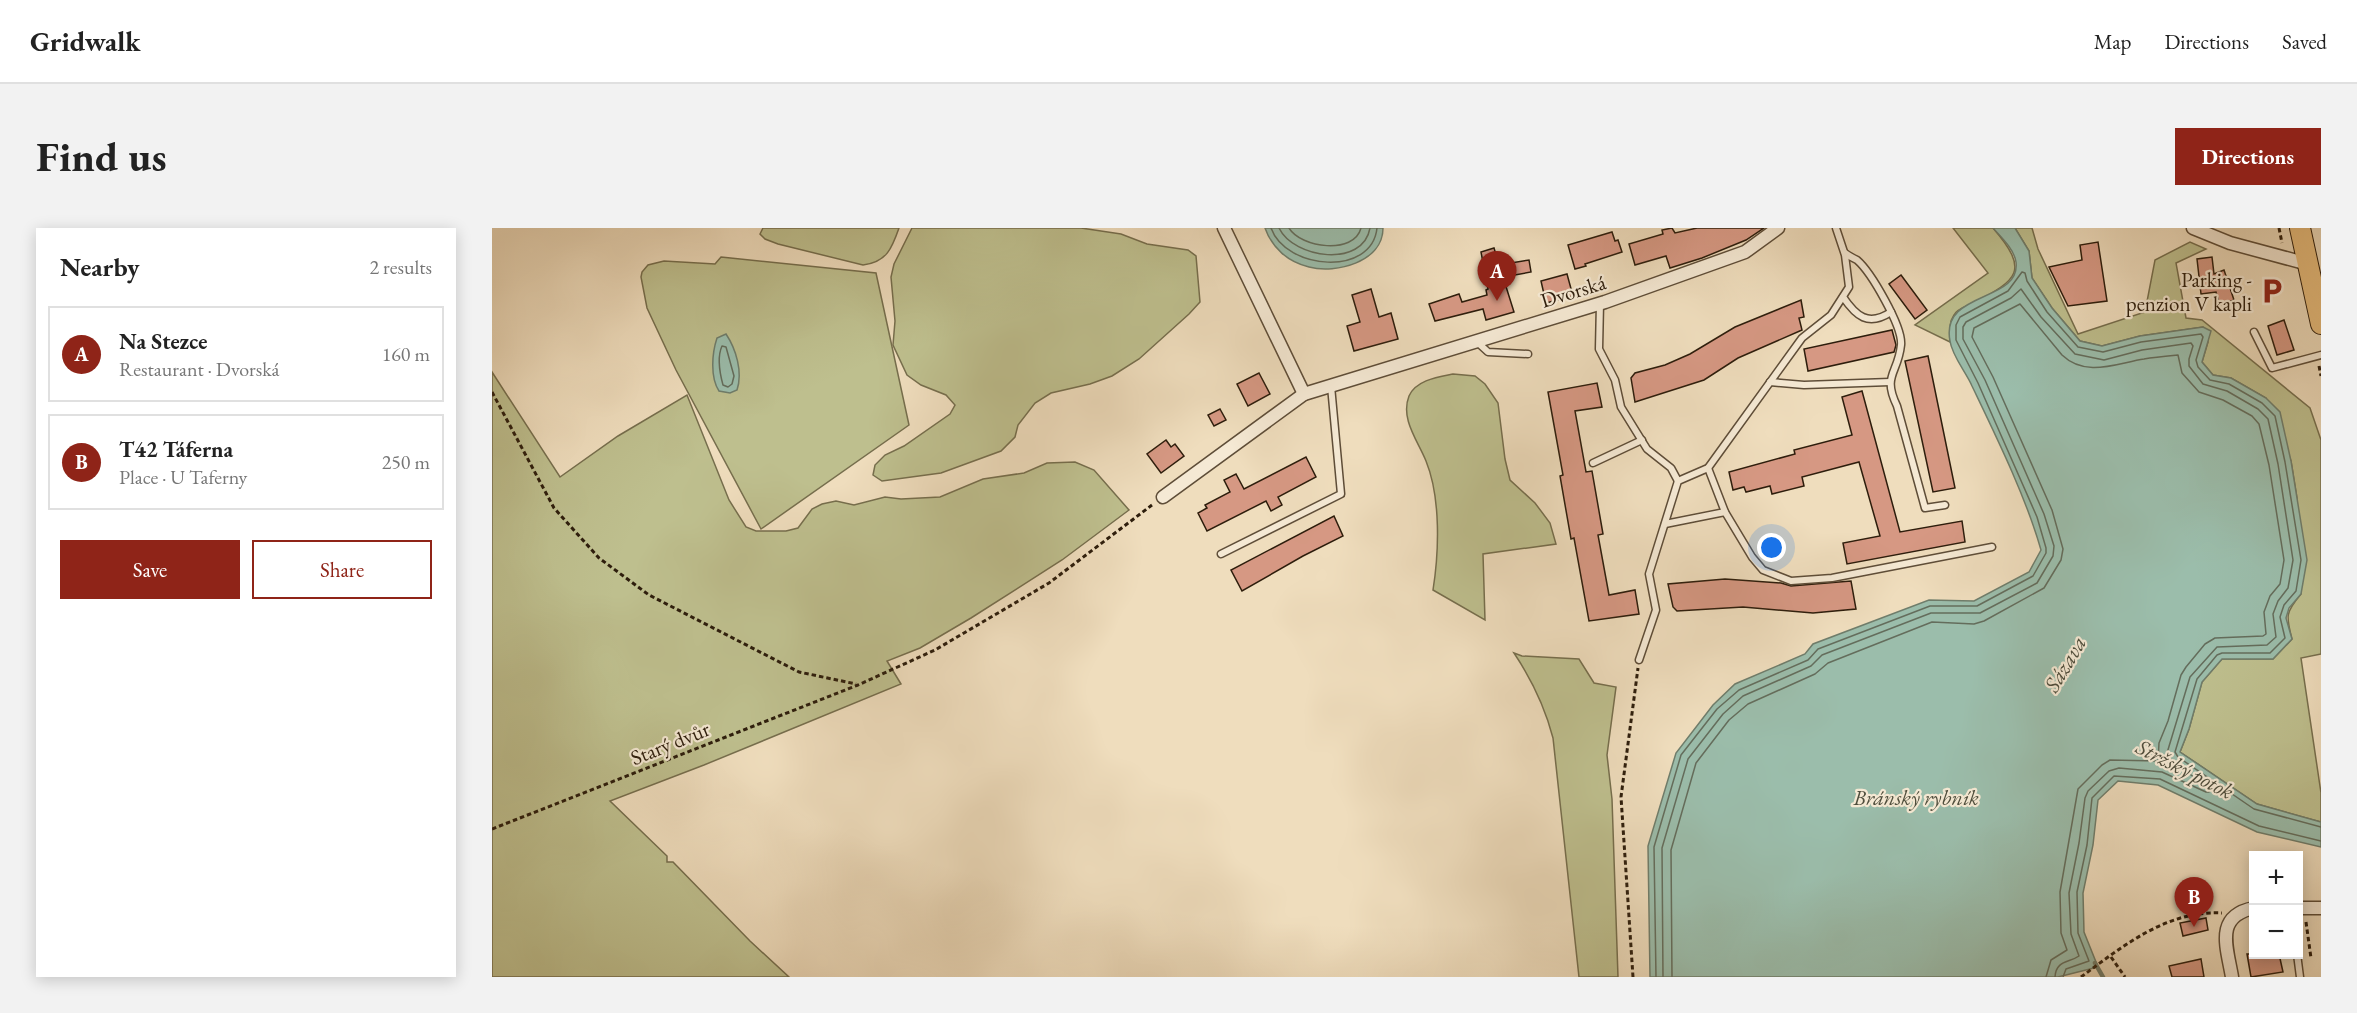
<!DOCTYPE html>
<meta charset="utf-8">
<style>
:root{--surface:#fff;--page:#f2f2f2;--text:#222;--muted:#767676;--line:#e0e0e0;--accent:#8f2418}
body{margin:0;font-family:"EB Garamond",serif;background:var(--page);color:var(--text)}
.controls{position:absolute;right:18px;bottom:18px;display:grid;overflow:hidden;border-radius:0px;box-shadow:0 3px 15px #0003}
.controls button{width:54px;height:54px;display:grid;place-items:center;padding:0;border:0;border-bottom:2px solid var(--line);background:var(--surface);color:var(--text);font:30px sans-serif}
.you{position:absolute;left:1280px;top:320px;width:21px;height:21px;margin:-15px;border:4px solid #fff;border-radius:50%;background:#1a73e8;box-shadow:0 0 0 9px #1a73e833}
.badge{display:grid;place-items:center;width:39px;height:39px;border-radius:50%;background:var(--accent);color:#fff;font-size:20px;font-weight:700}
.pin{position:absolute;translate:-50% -50px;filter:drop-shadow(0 2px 3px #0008)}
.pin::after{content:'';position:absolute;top:32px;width:21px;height:18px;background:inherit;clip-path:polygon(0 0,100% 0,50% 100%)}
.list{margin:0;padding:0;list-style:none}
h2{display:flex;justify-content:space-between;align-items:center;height:78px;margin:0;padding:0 24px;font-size:26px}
h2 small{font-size:20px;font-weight:400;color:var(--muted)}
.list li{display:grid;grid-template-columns:39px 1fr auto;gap:18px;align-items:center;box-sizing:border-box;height:96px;margin:0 12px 12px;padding:0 12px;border:2px solid var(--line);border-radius:0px}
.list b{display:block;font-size:22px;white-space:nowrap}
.list p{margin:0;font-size:20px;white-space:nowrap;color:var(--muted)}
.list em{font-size:20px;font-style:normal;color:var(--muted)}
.actions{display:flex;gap:12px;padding:18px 24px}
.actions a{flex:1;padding:14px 0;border:2px solid var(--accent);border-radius:0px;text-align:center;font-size:21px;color:var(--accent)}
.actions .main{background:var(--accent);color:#fff}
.map{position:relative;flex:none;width:1829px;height:749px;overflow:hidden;border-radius:0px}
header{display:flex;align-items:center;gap:36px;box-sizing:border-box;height:84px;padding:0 30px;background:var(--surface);border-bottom:2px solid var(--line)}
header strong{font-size:28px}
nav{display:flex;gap:33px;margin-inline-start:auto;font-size:21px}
.intro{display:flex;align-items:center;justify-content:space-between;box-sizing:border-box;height:144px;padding:0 36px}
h1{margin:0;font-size:42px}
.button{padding:15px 27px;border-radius:0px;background:var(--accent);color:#fff;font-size:21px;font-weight:700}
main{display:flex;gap:36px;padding:0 36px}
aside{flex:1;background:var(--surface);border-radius:0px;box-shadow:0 3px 15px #0003}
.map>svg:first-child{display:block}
.green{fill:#bebf8e;stroke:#766e4d;stroke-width:1.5}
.water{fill:#9bbdab;stroke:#6f7d6b;stroke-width:1.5}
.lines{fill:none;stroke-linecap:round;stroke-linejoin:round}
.shore{stroke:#646d5c;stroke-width:1.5}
.stream{stroke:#6f7d6b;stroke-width:4.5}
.building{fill:#d69883;stroke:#2d1d0c;stroke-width:1.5}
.lane-casing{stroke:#5e4d38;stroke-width:9}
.street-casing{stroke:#5e4d38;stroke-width:15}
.primary-casing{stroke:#2d1d0c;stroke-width:22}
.path{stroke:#2d1d0c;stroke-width:3;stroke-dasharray:4.5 3;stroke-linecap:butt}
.lane{stroke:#f5e9d4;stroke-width:6}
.street{stroke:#f5e9d4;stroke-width:12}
.primary{stroke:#e8be7e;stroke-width:20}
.labels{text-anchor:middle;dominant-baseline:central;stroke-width:4.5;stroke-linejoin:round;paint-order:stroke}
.poi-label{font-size:21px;fill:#2d1d0c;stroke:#f5e9d4;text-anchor:end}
.street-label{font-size:21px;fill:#2d1d0c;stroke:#f5e9d4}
.water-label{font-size:22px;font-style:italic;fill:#4e4d3c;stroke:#f5e9d4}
</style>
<header>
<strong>Gridwalk</strong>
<nav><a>Map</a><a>Directions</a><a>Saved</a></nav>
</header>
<div class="intro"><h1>Find us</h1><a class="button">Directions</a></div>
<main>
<aside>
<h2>Nearby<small>2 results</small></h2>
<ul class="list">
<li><span class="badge">A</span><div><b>Na Stezce</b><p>Restaurant · Dvorská</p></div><em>160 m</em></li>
<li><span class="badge">B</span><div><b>T42 Táferna</b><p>Place · U Taferny</p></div><em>250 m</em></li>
</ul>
<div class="actions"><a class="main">Save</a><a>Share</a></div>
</aside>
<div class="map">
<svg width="1829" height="749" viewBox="0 0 1829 749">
<rect width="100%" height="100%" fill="#efddbd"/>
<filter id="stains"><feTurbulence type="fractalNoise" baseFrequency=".00333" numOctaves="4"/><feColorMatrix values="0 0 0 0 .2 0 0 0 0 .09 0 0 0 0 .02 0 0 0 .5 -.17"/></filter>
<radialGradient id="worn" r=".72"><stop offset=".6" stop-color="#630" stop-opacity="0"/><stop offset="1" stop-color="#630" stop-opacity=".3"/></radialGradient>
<!-- green -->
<g class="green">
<path d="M271,0H407C400,20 395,34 371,37L286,16L273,11L268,6Z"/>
<polygon points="420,0 589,0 629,6 655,16 696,22 704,28 708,74 697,86 647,131 620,148 598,156 559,165 543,175 526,197 523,209 509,223 449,245 390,253 381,247 383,237 393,227 412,218 458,186 463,177 454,167 429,157 415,147 401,117 403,93 399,49 402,36"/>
<path d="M1461,0H1501C1538,43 1526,52 1481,75C1475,78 1465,81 1462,87C1456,96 1458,105 1458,114L1423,97L1496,45Z"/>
<path d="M1523,0H1540L1546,21L1586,106L1653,84L1663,32L1698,14L1714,21L1684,35L1694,90L1710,92L1818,180L1829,212V426L1809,430L1829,565V594L1765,576L1688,524L1697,501L1710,454L1730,431H1781L1800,411C1794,388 1793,385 1809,366L1805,270L1799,233L1774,170L1739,150L1721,147L1710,134L1716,114L1711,99L1648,108L1610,118L1588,113L1560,80L1540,50L1537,23Z"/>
<polygon points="229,29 384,45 417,197 269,301 184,142 155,80 149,49 150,44 156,37 172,33 223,36"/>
<polygon points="0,144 68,249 126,208 195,167 237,272 254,299 264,303 294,303 306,300 320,281 330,276 344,273 362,277 393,269 409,271 448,269 491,251 532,245 555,235 583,234 602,242 637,282 570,332 479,390 428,420 395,433 409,456 212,537 118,573 175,628 175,634 181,634 258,713 297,749 0,749"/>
<path d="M961,146L983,148L993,156L1006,175L1013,231L1018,252L1043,275L1058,295L1064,316L991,326L993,392L941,362C947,324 949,270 934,233C926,213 908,191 917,168C924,152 946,149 961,146Z"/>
<path d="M1022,425L1030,428L1087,431L1102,455L1124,459L1115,527L1120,571L1126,749H1087L1061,510C1053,479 1040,452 1022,425Z"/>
</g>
<!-- water -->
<g class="water">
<path d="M773,0H891C891,34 844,46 817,39C796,34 780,20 773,0Z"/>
<path d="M1501,0H1523L1537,23L1540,50L1560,80L1588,113L1610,118L1648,108L1711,99L1719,103L1710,134L1721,147L1739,150L1774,170L1788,184L1799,233L1815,332L1809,366L1797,380L1794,390L1800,411L1781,431H1730L1710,454L1697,501L1688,524L1765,576L1829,594V619L1765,604L1666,557L1626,553L1606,572L1601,617L1591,665L1592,704L1606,739L1566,749H1158L1156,618L1184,525L1221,477L1243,456L1313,426L1321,416L1437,372L1482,373L1537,344L1549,322C1534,269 1504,208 1480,158C1474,144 1460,128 1458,113C1448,62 1529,75 1524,34C1522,21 1509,9 1501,0Z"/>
<path d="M234,106C244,121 251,144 245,162L238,165L227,163C218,149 220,125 225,110Z"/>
</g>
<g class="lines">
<!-- shore -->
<g class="shore">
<path d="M779,0C794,42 880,49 885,0"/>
<path d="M787,0C802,31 871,40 878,0"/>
<path d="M797,0C809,20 862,27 869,0"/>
<path d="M230,118L234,119L242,148L240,156L236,159L231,157C228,146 225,129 230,118Z"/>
<polyline points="1164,749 1162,619 1189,527 1225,481 1247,462 1316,432 1326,421 1438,378 1485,378 1541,348 1554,325 1554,320 1545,289 1486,155 1464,112 1464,97 1468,89 1516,63 1530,44 1533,45 1535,53 1555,84 1586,119 1611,124 1649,114 1709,106 1711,109 1704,132 1706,139 1718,152 1737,156 1770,175 1783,188 1793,234 1809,332 1804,363 1792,377 1788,389 1793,410 1778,425 1730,425 1725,427 1705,451 1683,524 1686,529 1762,581 1829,599"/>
<path d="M1171,749L1170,620L1196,531L1231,486L1251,468L1319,438L1330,427L1439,385H1488L1545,355L1561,328L1562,318L1552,286L1493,152L1471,111V99L1474,94L1519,70L1529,61L1549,89L1583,126L1612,132L1650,122L1699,115L1701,118L1697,131V138L1711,156L1735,163L1766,181L1776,191L1786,236L1801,332L1796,360L1786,373L1781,386L1784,409L1775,417L1725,419L1698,449L1675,525L1681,535L1717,559V564H1714L1670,544L1627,540L1617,543L1596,563L1593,570L1587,615L1577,665L1579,706L1587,728C1577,735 1564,732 1563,749"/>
<path d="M1180,749L1179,622L1204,535L1237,492L1256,476L1323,446L1336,435L1440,394L1482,396L1492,393L1552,360L1569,332L1571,321L1560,282L1501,149L1480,109L1482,100L1528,76L1570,127C1594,150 1625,135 1652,131C1663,129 1675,128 1686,127L1690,145L1707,164L1731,172L1760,188L1767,196L1777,237L1792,332L1788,356L1778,368L1772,384L1774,406L1771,408L1723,410L1713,416L1694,439L1689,447L1676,493L1667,515L1666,533L1618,532L1610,537L1586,561L1568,664L1569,705L1575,722L1559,732L1554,749"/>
<polyline points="1571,749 1574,741 1597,733 1586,705 1585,664 1595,617 1600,570 1622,548 1668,551 1767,598 1829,613"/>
</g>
<!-- stream -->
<polyline class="stream" points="1603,735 1611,749"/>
</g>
<!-- building -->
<g class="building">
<polygon points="1180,0 1183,5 1205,0 1272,0 1254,12 1210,30 1178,40 1174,28 1143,37 1137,16 1171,6 1170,2"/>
<polygon points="1120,4 1123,13 1126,12 1130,24 1093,36 1094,38 1083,41 1076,17"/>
<polygon points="1606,14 1615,73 1576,78 1557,39 1590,32 1588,17"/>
<polygon points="1002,20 1007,37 1037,32 1039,44 1011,49 1022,84 994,92 991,81 943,93 937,76 967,66 970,74 995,67 994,62 996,61 989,24"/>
<polygon points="1720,29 1722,46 1732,42 1742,72 1728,77 1724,64 1709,66 1705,31"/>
<polygon points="1075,46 1081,68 1054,75 1049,53"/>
<polygon points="1409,47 1435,82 1423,91 1397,56"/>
<polygon points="879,61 887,89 899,85 906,111 862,123 855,98 868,94 860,67"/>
<polygon points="1309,72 1312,89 1307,90 1310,102 1246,130 1212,152 1143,174 1139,150 1143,145 1173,137 1198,126 1243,99"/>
<polygon points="1792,92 1802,122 1785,127 1776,98"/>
<polygon points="1400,102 1404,117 1402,124 1316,143 1312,121"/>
<polygon points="1436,128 1463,260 1441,264 1413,133"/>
<polygon points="767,145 778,166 756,178 745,156"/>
<polygon points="1105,155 1110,179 1083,183 1094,244 1100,243 1111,306 1106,307 1117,367 1143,362 1147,386 1097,393 1082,310 1079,311 1068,248 1071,247 1056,164"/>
<polygon points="1370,163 1408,304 1470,293 1473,314 1355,336 1351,315 1388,308 1367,234 1310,249 1312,258 1280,266 1278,258 1254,264 1252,259 1241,262 1237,244 1303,226 1302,222 1360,207 1350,169"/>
<polygon points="728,181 734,192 722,198 716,187"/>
<polygon points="674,212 679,219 683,216 692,228 669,245 655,226"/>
<polygon points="814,229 824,249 786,269 790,277 779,283 774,273 715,303 706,285 715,280 713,277 738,264 732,252 744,246 752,261"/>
<polygon points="842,288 851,308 811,328 750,363 739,342"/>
<polygon points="1233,351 1289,355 1299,358 1359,353 1364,381 1321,385 1251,379 1185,383 1181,379 1176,356"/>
<polygon points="1714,690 1716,702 1691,708 1688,695"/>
<polygon points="1755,726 1787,726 1791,744 1759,749"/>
<polygon points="1709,731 1712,749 1680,749 1677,738"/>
</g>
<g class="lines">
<defs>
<g id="lane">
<path d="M1353,25C1357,28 1361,30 1365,32C1379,44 1411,99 1409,117C1406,146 1390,147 1405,178L1433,280L1453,277"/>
<path d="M1351,69C1364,88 1376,99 1399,84"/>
<polyline points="1108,75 1107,121 1123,152 1129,179 1155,221 1179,240 1186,253"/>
<polyline points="1762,104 1780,140 1829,127"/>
<polyline points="984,113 996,124 1036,126"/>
<polyline points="1278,154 1312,157 1398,154"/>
<polyline points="1101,235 1150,212"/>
<polyline points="1216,240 1233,284 1260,329 1271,342 1299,353 1340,350 1500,319"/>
<polyline points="1173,296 1233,284"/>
<polyline points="729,326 849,266 839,158"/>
<polyline points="1147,432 1164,382 1157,346 1186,253 1216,240 1310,110 1339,87 1357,59 1353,27 1344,0"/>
<polyline points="1805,726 1808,749"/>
</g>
<g id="street">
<polyline points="732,0 812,166"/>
<polyline points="1701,0 1738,15 1816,36"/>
<polyline points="671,269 812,166 1113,74 1253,24 1286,0"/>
<polyline points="1806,680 1829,680"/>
<path d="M1740,749C1735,719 1722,688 1762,680"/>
</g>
<polyline id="primary" points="1808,0 1829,96"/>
</defs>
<!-- lane casing -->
<use href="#lane" class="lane-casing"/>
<!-- street casing -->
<use href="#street" class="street-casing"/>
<!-- primary casing -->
<use href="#primary" class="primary-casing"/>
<!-- path -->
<g class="path">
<polyline points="1787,0 1790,15"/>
<polyline points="1827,138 1829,148"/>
<polyline points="0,164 62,280 107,330 157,367 307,444 364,456"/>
<polyline points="0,601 366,457 443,422 557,355 660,277"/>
<polyline points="1814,694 1819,730"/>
<polyline points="1619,729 1633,749"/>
<polyline points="1141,749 1129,569 1146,440"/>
<path d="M1589,749C1631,718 1675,682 1730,685"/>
</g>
<!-- lane -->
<use href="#lane" class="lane"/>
<!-- street -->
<use href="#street" class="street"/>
<!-- primary -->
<use href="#primary" class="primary"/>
</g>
<!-- icons -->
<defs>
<symbol id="parking-bare" viewBox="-9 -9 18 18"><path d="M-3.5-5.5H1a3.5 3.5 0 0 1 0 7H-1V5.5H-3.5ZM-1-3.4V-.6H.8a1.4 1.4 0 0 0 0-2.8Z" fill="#8f2418" stroke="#f5e9d4" stroke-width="2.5" paint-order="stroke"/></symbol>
</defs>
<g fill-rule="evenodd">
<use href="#parking-bare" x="1761" y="44" width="38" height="38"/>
</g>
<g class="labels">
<!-- poi labels -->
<g class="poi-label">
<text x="1760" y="51">Parking -<tspan x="1760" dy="24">penzion V kapli</tspan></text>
</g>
<!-- street labels -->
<g class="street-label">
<text transform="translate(1081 63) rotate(-17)">Dvorská</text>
<text transform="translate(178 515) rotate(-22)">Starý dvůr</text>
</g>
<!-- water labels -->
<g class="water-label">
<text transform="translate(1573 436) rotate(-59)">Sázava</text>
<text transform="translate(1693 541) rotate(27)">Stržský potok</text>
<text x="1424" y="569">Bránský rybník</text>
</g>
</g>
<rect width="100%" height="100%" filter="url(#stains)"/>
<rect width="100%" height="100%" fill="url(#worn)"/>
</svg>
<div class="controls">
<button>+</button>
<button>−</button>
</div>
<div class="you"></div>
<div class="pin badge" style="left:1005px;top:73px">A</div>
<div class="pin badge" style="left:1702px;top:699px">B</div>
</div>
</main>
